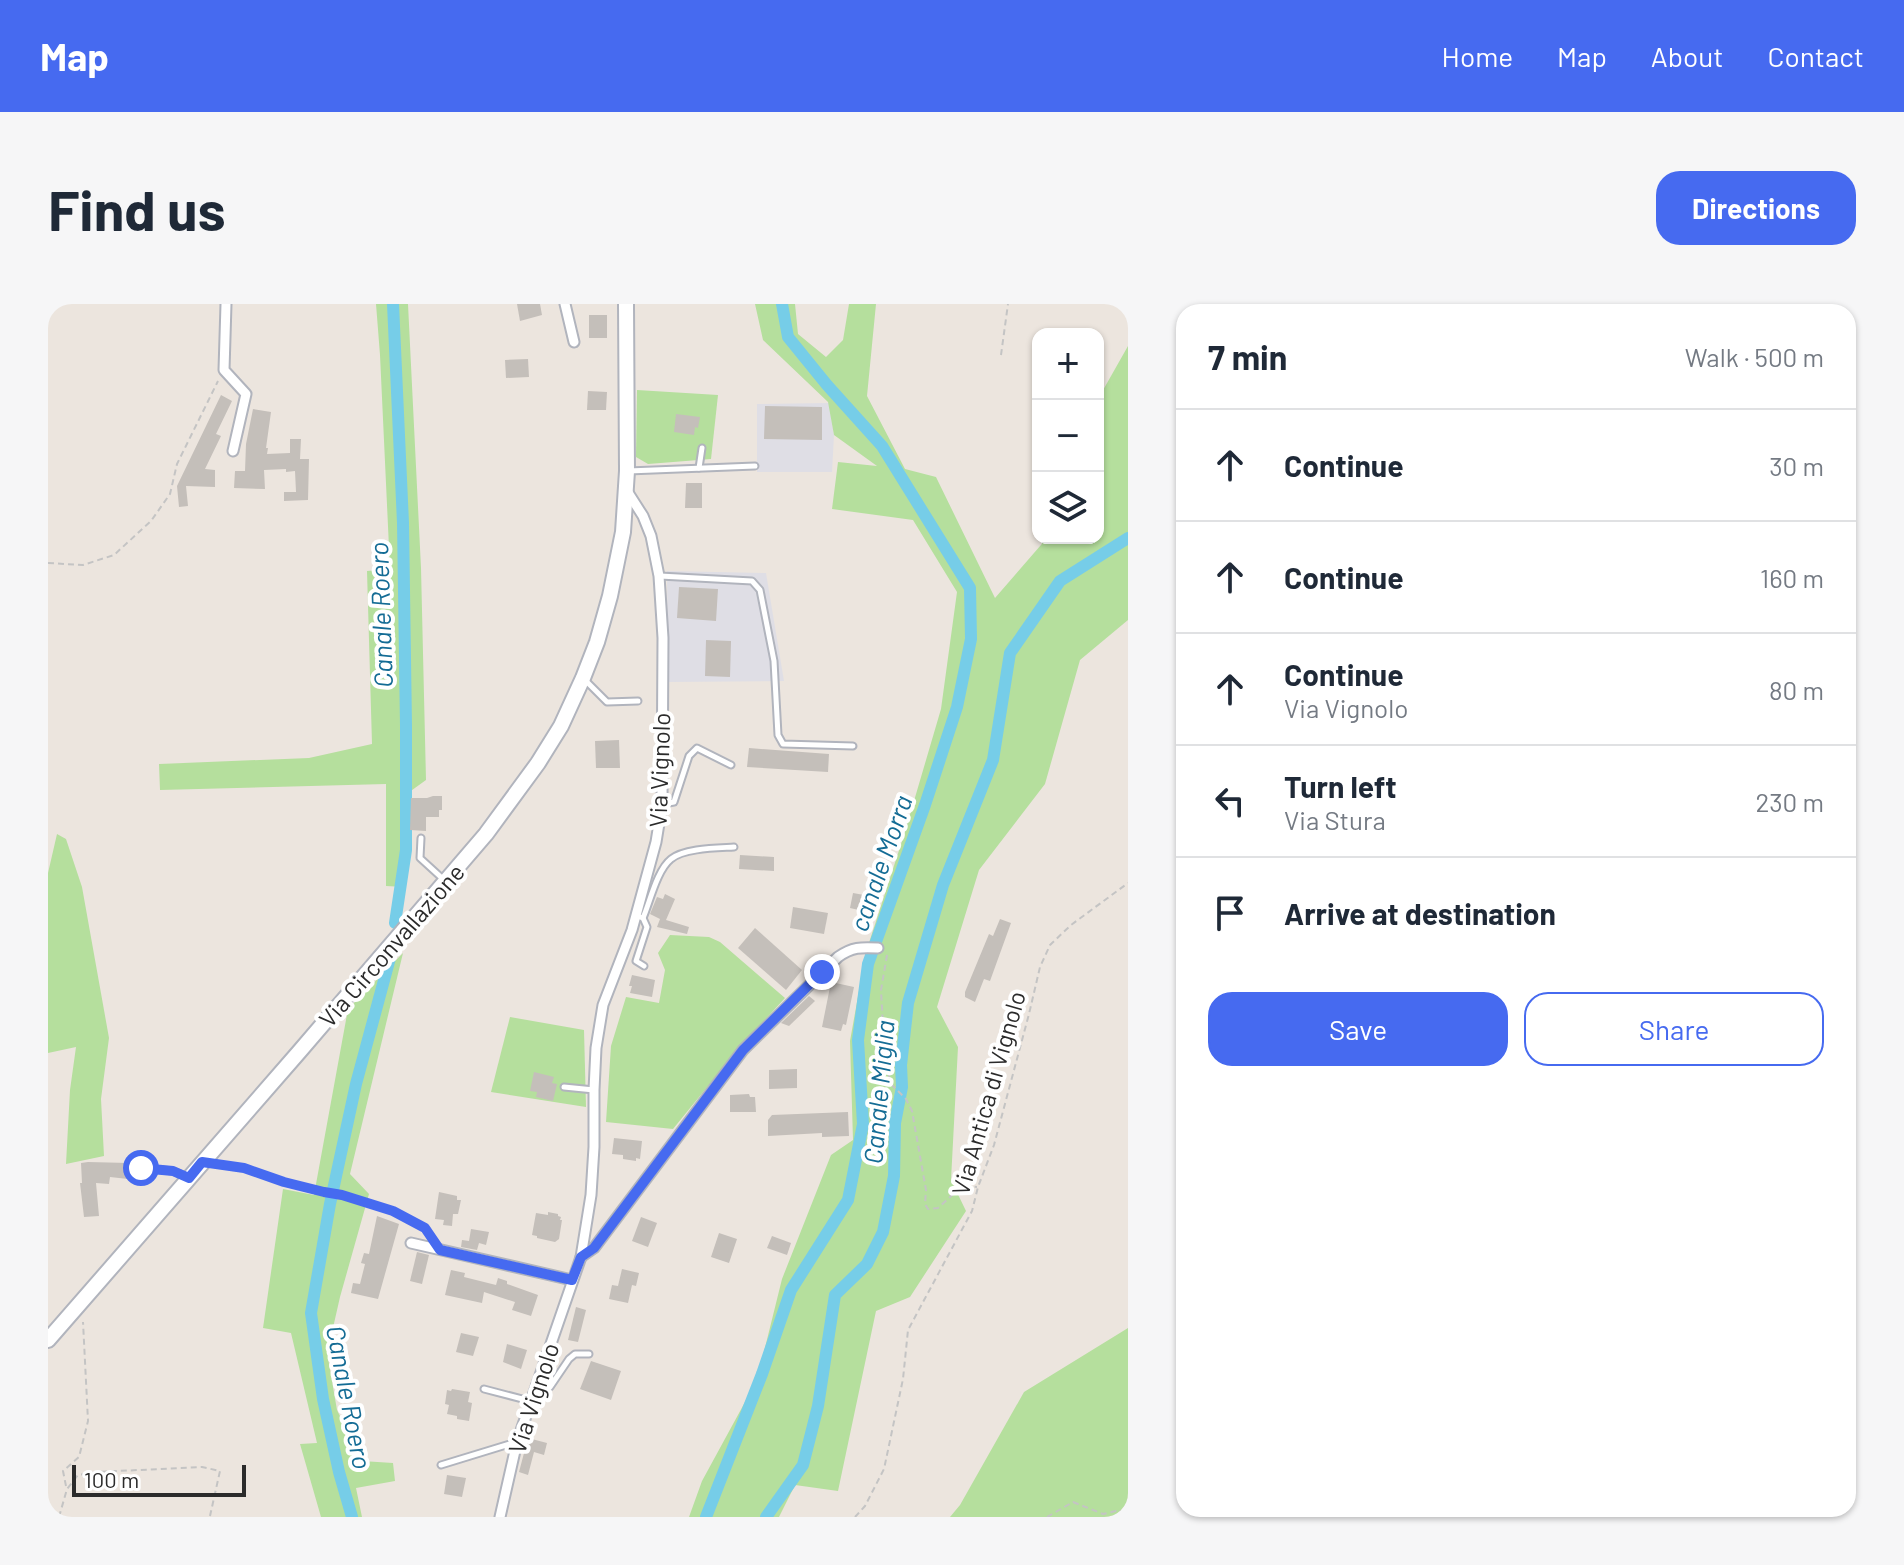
<!DOCTYPE html>
<meta charset="utf-8">
<style>
:root{--surface:#fff;--page:#f6f6f7;--text:#1f2937;--muted:#747a83;--line:#e0e1e3;--accent:#466af0}
body{margin:0;font-family:Barlow,sans-serif;background:var(--page);color:var(--text)}
.controls{position:absolute;right:24px;top:24px;display:grid;overflow:hidden;border-radius:16px;box-shadow:0 2px 6px #0004}
.controls button{width:72px;height:72px;display:grid;place-items:center;padding:0;border:0;border-bottom:2px solid var(--line);background:var(--surface);color:var(--text);font:40px sans-serif}
.scale{position:absolute;left:24px;bottom:20px;width:174px;box-sizing:border-box;padding-left:8px;border:4px solid #2b2b2b;border-top:0;font-size:22px;line-height:28px;white-space:nowrap;color:#2b2b2b;-webkit-text-stroke:6px #fff;paint-order:stroke}
.stop{position:absolute;width:24px;height:24px;margin:-18px;border:6px solid #466af0;border-radius:50%;background:#fff}
.stop.end{background:#466af0;border-color:#fff;box-shadow:0 2px 8px #0008}
.list{margin:0;padding:0;list-style:none}
h2{display:flex;justify-content:space-between;align-items:center;height:104px;margin:0;padding:0 32px;font-size:34px}
h2 small{font-size:26px;font-weight:400;color:var(--muted)}
.list li{display:grid;grid-template-columns:52px 1fr auto;gap:24px;align-items:center;box-sizing:border-box;height:112px;padding:0 32px;border-top:2px solid var(--line)}
.list b{display:block;font-size:30px;white-space:nowrap}
.list p{margin:0;font-size:26px;white-space:nowrap;color:var(--muted)}
.list em{font-size:26px;font-style:normal;color:var(--muted)}
.actions{display:flex;gap:16px;padding:24px 32px}
.actions a{flex:1;padding:18px 0;border:2px solid var(--accent);border-radius:24px;text-align:center;font-size:28px;color:var(--accent)}
.actions .main{background:var(--accent);color:#fff}
.icon{flex:none;width:44px;height:44px;fill:none;stroke:currentColor;stroke-width:2;stroke-linecap:round;stroke-linejoin:round}
.map{position:relative;flex:none;width:1080px;height:1213px;overflow:hidden;border-radius:24px}
header{display:flex;align-items:center;gap:48px;box-sizing:border-box;height:112px;padding:0 40px;background:var(--accent);color:#fff}
header strong{font-size:38px}
nav{display:flex;gap:44px;margin-inline-start:auto;font-size:28px}
.intro{display:flex;align-items:center;justify-content:space-between;box-sizing:border-box;height:192px;padding:0 48px}
h1{margin:0;font-size:56px}
.button{padding:20px 36px;border-radius:24px;background:var(--accent);color:#fff;font-size:28px;font-weight:700}
main{display:flex;gap:48px;padding:0 48px}
aside{flex:1;background:var(--surface);border-radius:24px;box-shadow:0 2px 6px #0004}
.map>svg:first-child{display:block}
.industrial{fill:#dfdee5}
.green{fill:#b5df9d}
.lines{fill:none;stroke-linecap:round;stroke-linejoin:round}
.canal{stroke:#76cde8;stroke-width:12}
.building{fill:#c4bfba}
.lane-casing{stroke:#b1b4bd;stroke-width:9}
.street-casing{stroke:#b1b4bd;stroke-width:13}
.secondary-casing{stroke:#b1b4bd;stroke-width:18}
.path{stroke:#c4c4c4;stroke-width:2;stroke-dasharray:6 4;stroke-linecap:butt}
.lane{stroke:#fff;stroke-width:5}
.street{stroke:#fff;stroke-width:9}
.secondary{stroke:#fff;stroke-width:14}
.route{stroke:#466af0;stroke-width:10}
.labels{text-anchor:middle;dominant-baseline:central;stroke-width:8;stroke-linejoin:round;paint-order:stroke}
.street-label{font-size:24px;fill:#2b2b2b;stroke:#fff}
.water-label{font-size:26px;font-style:italic;fill:#146c95;stroke:#fff}
</style>
<header>
<strong>Map</strong>
<nav><a>Home</a><a>Map</a><a>About</a><a>Contact</a></nav>
</header>
<div class="intro"><h1>Find us</h1><a class="button">Directions</a></div>
<main>
<div class="map">
<svg width="1080" height="1213" viewBox="0 0 1080 1213">
<rect width="100%" height="100%" fill="#ece5de"/>
<!-- industrial -->
<g class="industrial">
<polygon points="781,99 786,131 784,168 709,168 709,100"/>
<polygon points="619,267 718,269 736,377 620,378"/>
</g>
<!-- green -->
<g class="green">
<polygon points="328,0 360,0 373,264 378,476 360,489 360,533 362,545 357,583 338,582 338,480 112,486 111,460 261,454 324,440 319,267 342,265 332,51"/>
<polygon points="707,0 747,0 750,30 778,53 795,36 801,0 828,0 819,92 857,165 888,173 947,294 999,234 1050,234 1050,95 1080,42 1080,316 1032,356 997,480 931,566 889,703 910,743 903,876 918,907 862,993 828,1007 790,1187 747,1181 731,1213 641,1213 654,1177 709,1076 734,975 783,851 805,836 802,737 818,648 856,531 893,405 909,288 865,216 784,205 790,158 829,162 786,131 780,98 715,36"/>
<polygon points="589,86 670,91 663,155 600,160 588,153"/>
<polygon points="9,530 18,535 34,583 61,734 53,795 56,852 18,860 22,786 28,743 0,749 0,569"/>
<polygon points="622,631 661,633 672,638 737,694 691,744 625,825 558,818 563,742 578,693 611,699 617,666 610,649"/>
<polygon points="355,649 302,870 321,890 292,993 282,1037 280,1054 289,1106 314,1157 345,1159 347,1177 308,1184 314,1213 273,1213 252,1140 269,1139 243,1029 215,1024 235,885 266,891 300,705"/>
<polygon points="462,713 536,726 538,803 443,788"/>
<polygon points="1080,1024 1080,1213 902,1213 912,1201 976,1088"/>
</g>
<g class="lines">
<!-- canal -->
<g class="canal">
<polyline points="345,0 355,219 358,422 358,546 347,619"/>
<polyline points="304,1213 291,1168 275,1095 263,1009 282,900 308,780 342,654"/>
<polyline points="658,1213 714,1070 743,986 800,896 815,820 810,736 820,660 877,501 909,403 923,335 922,284 834,142 779,81 740,33 734,0"/>
<polyline points="718,1213 755,1161 770,1102 787,991 819,960 835,928 846,872 847,819 854,783 853,761 860,699 895,581 945,456 962,349 1012,277 1080,234"/>
</g>
</g>
<!-- building -->
<g class="building">
<polygon points="469,0 492,0 494,11 472,17"/>
<rect x="541" y="11" width="18" height="23"/>
<polygon points="480,55 481,73 458,74 457,56"/>
<polygon points="540,87 559,88 558,106 539,106"/>
<polygon points="173,91 184,97 168,130 173,132 157,165 167,166 167,183 138,182 140,202 131,203 129,182"/>
<polygon points="717,102 774,103 774,136 716,135"/>
<polygon points="205,105 223,108 218,144 220,144 219,150 242,149 242,135 253,135 252,155 261,155 260,196 236,197 236,188 248,188 247,167 238,168 238,165 216,166 217,185 186,184 187,167 197,167 198,140"/>
<polygon points="628,110 652,113 650,124 647,123 646,131 626,128"/>
<polygon points="638,179 654,179 654,204 637,204"/>
<polygon points="631,283 670,285 668,317 629,314"/>
<polygon points="658,336 683,337 682,373 657,372"/>
<polygon points="571,436 572,464 548,464 547,437"/>
<polygon points="701,444 781,450 780,468 699,463"/>
<polygon points="385,492 394,492 394,506 391,506 391,513 378,513 378,527 362,526 363,494 379,494"/>
<polygon points="692,551 726,553 726,567 691,565"/>
<polygon points="805,589 827,593 824,609 802,604"/>
<polygon points="617,590 627,595 618,616 641,623 639,630 609,623 612,615 602,610 609,593 615,595"/>
<polygon points="745,603 780,609 776,630 742,624"/>
<polygon points="952,615 963,619 942,677 936,675 927,698 917,693 917,688 941,630 945,632"/>
<polygon points="707,624 754,666 738,686 690,644"/>
<polygon points="584,671 607,676 604,693 582,689 584,682 581,682"/>
<polygon points="783,678 806,683 798,721 795,720 793,727 774,723"/>
<polygon points="761,692 767,697 741,722 733,719"/>
<polygon points="749,765 749,784 721,785 721,766"/>
<polygon points="486,768 506,773 504,779 509,780 505,797 488,793 489,788 482,787"/>
<polygon points="701,790 702,793 707,793 708,808 682,808 682,791"/>
<polygon points="800,808 801,832 774,833 774,829 720,832 720,816 724,811"/>
<polygon points="566,834 594,837 592,855 588,854 588,857 575,855 575,851 564,850"/>
<polygon points="40,858 81,859 80,875 62,873 61,880 48,879 51,912 36,913 32,879 34,879 33,859"/>
<polygon points="391,888 409,892 409,896 413,896 410,910 405,910 404,922 395,921 396,916 387,915"/>
<polygon points="500,908 510,910 510,912 513,913 512,916 514,916 511,935 507,938 489,934 489,932 484,931 488,909 500,911"/>
<polygon points="329,912 351,920 330,995 303,989 305,979 312,980 317,960 313,959 316,949 321,950"/>
<polygon points="593,913 609,919 600,943 584,937"/>
<polygon points="423,925 441,928 438,941 431,939 429,946 413,943 414,936 421,937"/>
<polygon points="671,929 689,935 681,959 663,953"/>
<polygon points="724,932 743,939 739,951 719,944"/>
<polygon points="369,948 381,951 374,980 362,977"/>
<polygon points="574,965 591,969 588,982 584,981 580,999 561,995 564,981 570,982"/>
<polygon points="403,966 417,969 416,973 448,981 450,974 459,977 459,980 490,991 483,1012 464,1006 467,998 436,988 434,999 397,991"/>
<polygon points="528,1003 538,1006 530,1038 520,1036"/>
<polygon points="413,1029 431,1033 425,1052 408,1048"/>
<polygon points="459,1040 479,1046 473,1065 455,1058"/>
<polygon points="543,1057 573,1067 563,1096 532,1085"/>
<polygon points="404,1085 422,1088 420,1098 424,1099 421,1117 409,1115 409,1112 399,1110 401,1101 397,1100 399,1086 403,1087"/>
<polygon points="480,1134 499,1139 496,1151 486,1148 480,1171 471,1168"/>
<polygon points="399,1171 418,1174 414,1193 396,1190"/>
</g>
<g class="lines">
<defs>
<g id="lane">
<polyline points="651,164 654,144"/>
<polyline points="580,167 707,162"/>
<polyline points="612,272 704,277 712,286 726,357 730,431 735,440 805,442"/>
<polyline points="536,375 559,398 590,397"/>
<polyline points="615,500 626,498 641,452 649,444 683,461"/>
<polyline points="373,534 372,554 395,575"/>
<polyline points="592,613 595,614 599,623 588,657 596,662"/>
<path d="M595,614C602,598 609,566 623,555C636,544 670,544 686,543"/>
<polyline points="516,783 546,786"/>
<polyline points="93,864 125,867 139,873"/>
<polyline points="490,1081 502,1083 521,1055 527,1050 541,1050"/>
<polyline points="436,1085 482,1097"/>
<polyline points="393,1161 468,1138"/>
</g>
<g id="street">
<polyline points="178,0 176,66 198,90 185,147"/>
<polyline points="517,0 526,38"/>
<polyline points="363,939 524,976"/>
<path d="M533,953L546,944L695,746L790,653C804,643 813,643 830,644"/>
<polyline points="452,1213 469,1138 533,953 543,891 546,843 546,786 548,744 555,701 584,626 608,538 614,501 615,334 611,272 603,232 595,212 579,187"/>
</g>
<polyline id="secondary" points="0,1036 251,748 438,530 490,459 513,422 535,374 549,338 562,292 575,228 579,167 578,0"/>
</defs>
<!-- lane casing -->
<use href="#lane" class="lane-casing"/>
<!-- street casing -->
<use href="#street" class="street-casing"/>
<!-- secondary casing -->
<use href="#secondary" class="secondary-casing"/>
<!-- path -->
<g class="path">
<polyline points="953,51 960,0"/>
<polyline points="0,259 35,261 66,251 103,217 122,190 129,160 170,77"/>
<polyline points="839,651 833,686 835,722 841,773 844,781 858,795 864,807 878,886 877,900 880,905 890,904 914,882 929,883"/>
<path d="M171,861C180,862 188,863 196,864C212,868 228,876 244,880C277,889 363,903 382,931"/>
<polyline points="18,1182 15,1167 31,1153 40,1117 35,1018"/>
<polyline points="11,1213 19,1185 30,1171 49,1168 154,1163 172,1167 162,1212"/>
<polyline points="807,1213 817,1202 836,1165 855,1075 860,1026 924,907 930,883 946,841 981,710 992,663 1002,641 1023,621 1080,579"/>
<polyline points="999,1213 1025,1198 1055,1210 1072,1206 1076,1213"/>
</g>
<!-- lane -->
<use href="#lane" class="lane"/>
<!-- street -->
<use href="#street" class="street"/>
<!-- secondary -->
<use href="#secondary" class="secondary"/>
</g>
<g class="lines">
<!-- route -->
<polyline class="route" points="93,864 125,867 141,874 154,858 196,864 236,878 276,888 294,891 345,907 377,924 392,946 524,976 533,953 546,944 695,746 774,668"/>
</g>
<g class="labels">
<!-- street labels -->
<g class="street-label">
<text transform="translate(611 466) rotate(-88)">Via Vignolo</text>
<text transform="translate(343 641) rotate(-49)">Via Circonvallazione</text>
<text transform="translate(940 789) rotate(-74)">Via Antica di Vignolo</text>
<text transform="translate(485 1094) rotate(-72)">Via Vignolo</text>
</g>
<!-- water labels -->
<g class="water-label">
<text transform="translate(332 311) rotate(-92)">Canale Roero</text>
<text transform="translate(832 559) rotate(-71)">canale Morra</text>
<text transform="translate(830 788) rotate(-85)">Canale Miglia</text>
<text transform="translate(302 1093) rotate(79)">Canale Roero</text>
</g>
</g>
</svg>
<div class="controls">
<button>+</button>
<button>−</button>
<button><svg class="icon" aria-label="layers" viewBox="0 0 24 24"><path d="M12 4l9 5-9 5-9-5zM3 14l9 5 9-5"/></svg></button>
</div>
<div class="scale">100 m</div>
<div class="stop" style="left:93px;top:864px"></div>
<div class="stop end" style="left:774px;top:668px"></div>
</div>
<aside>
<h2>7 min<small>Walk · 500 m</small></h2>
<ul class="list">
<li><svg class="icon" aria-label="ahead" viewBox="0 0 24 24"><path d="M12 20V5M6 11l6-6 6 6"/></svg><div><b>Continue</b></div><em>30 m</em></li>
<li><svg class="icon" aria-label="ahead" viewBox="0 0 24 24"><path d="M12 20V5M6 11l6-6 6 6"/></svg><div><b>Continue</b></div><em>160 m</em></li>
<li><svg class="icon" aria-label="ahead" viewBox="0 0 24 24"><path d="M12 20V5M6 11l6-6 6 6"/></svg><div><b>Continue</b><p>Via Vignolo</p></div><em>80 m</em></li>
<li><svg class="icon" aria-label="left" viewBox="0 0 24 24"><path d="M17 20v-9H6M10 6l-5 5 5 5"/></svg><div><b>Turn left</b><p>Via Stura</p></div><em>230 m</em></li>
<li><svg class="icon" aria-label="arrive" viewBox="0 0 24 24"><path d="M6 21V4h12l-3 4 3 4H6"/></svg><div><b>Arrive at destination</b></div></li>
</ul>
<div class="actions"><a class="main">Save</a><a>Share</a></div>
</aside>
</main>
